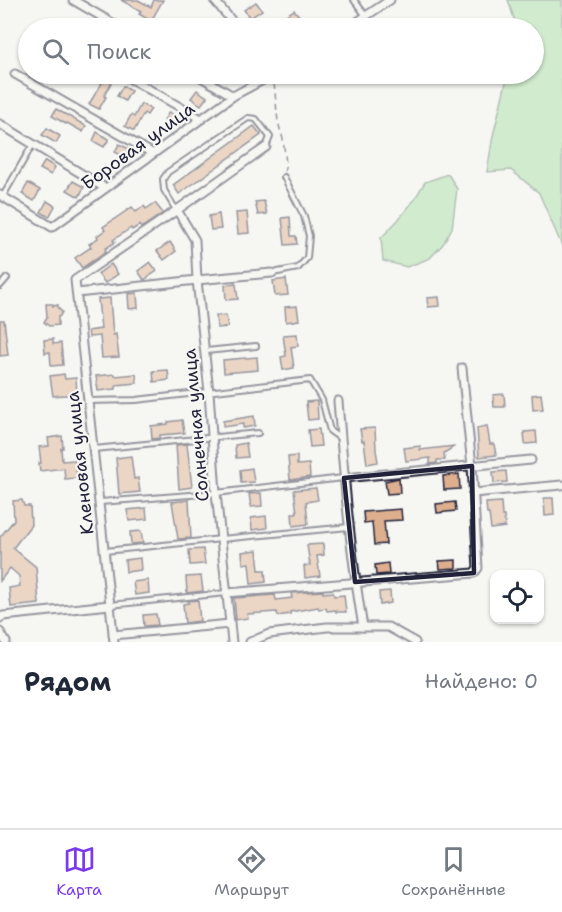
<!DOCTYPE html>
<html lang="ru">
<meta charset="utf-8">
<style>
:root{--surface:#fff;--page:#f6f6f7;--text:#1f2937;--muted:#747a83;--line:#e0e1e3;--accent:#7c3aed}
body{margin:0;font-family:"Shantell Sans",sans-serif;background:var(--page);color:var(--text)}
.controls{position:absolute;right:18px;bottom:18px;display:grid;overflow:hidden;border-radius:12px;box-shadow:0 2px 4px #0004}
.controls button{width:54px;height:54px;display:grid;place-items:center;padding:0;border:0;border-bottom:2px solid var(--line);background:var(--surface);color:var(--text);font:30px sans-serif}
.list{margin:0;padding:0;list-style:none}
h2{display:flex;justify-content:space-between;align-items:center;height:78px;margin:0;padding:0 24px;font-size:26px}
h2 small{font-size:20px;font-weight:400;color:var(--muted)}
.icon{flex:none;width:33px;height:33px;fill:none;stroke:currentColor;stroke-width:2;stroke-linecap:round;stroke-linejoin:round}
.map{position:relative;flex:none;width:562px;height:642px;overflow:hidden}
.search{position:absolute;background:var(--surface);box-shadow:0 2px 4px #0004;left:18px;right:18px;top:18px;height:66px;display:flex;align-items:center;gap:15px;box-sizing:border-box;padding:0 21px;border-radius:33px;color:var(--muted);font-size:22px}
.sheet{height:186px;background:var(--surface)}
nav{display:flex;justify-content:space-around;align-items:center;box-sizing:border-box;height:84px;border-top:2px solid var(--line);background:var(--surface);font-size:16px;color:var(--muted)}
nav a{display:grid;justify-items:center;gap:3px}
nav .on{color:var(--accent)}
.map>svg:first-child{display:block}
.green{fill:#a5dda2;stroke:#64806e;stroke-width:1.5}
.building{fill:#ddaf8f;stroke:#22223b;stroke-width:1.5}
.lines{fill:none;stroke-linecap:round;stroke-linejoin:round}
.lane-casing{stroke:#22223b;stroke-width:8}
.street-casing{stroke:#22223b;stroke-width:11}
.path{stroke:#22223b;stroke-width:1.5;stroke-dasharray:6 4.5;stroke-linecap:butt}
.lane{stroke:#f6f6f2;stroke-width:4}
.street{stroke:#f6f6f2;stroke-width:7}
.marked{fill:none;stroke:#22223b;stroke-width:4.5;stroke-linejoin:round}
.labels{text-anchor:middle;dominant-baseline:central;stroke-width:4.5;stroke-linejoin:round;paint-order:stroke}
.street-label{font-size:18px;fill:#22223b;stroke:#f6f6f2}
</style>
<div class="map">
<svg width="562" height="642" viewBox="0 0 562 642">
<rect width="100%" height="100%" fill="#f6f6f2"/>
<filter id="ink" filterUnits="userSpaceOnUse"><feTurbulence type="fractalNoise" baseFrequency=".0167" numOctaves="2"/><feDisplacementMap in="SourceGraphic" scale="12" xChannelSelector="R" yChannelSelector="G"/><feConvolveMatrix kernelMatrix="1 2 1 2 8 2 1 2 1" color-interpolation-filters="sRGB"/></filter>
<g filter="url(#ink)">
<!-- green -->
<g class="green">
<polygon points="508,0 562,0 562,246 539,193 511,170 487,172 493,136 508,74 534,74 534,28 517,28"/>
<polygon points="448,174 457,189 452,228 443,244 430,258 407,267 383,261 381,238 398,220 414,200 425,182"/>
</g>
<!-- building -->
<g class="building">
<polygon points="121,0 138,0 151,7 154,0 163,0 151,21 139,14 141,11"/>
<polygon points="256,2 262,10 250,18 244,10"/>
<polygon points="294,10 301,18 292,25 285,16"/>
<polygon points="103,74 113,79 104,96 106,97 99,109 89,104 102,83 98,81"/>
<polygon points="123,86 131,91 125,101 117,96"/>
<polygon points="197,90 207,97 201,105 191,98"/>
<polygon points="141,104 151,109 147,115 144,113 134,131 125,126 131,115 134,117"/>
<polygon points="56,109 86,126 83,132 67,123 66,124 52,116"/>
<polygon points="169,112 180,119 175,127 164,120"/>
<polygon points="254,126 261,135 179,194 173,185"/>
<polygon points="47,128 60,136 56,143 42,135"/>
<polygon points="97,132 109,139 104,147 93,141"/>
<polygon points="119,144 131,150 126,158 115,152"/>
<polygon points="45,161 55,167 51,175 40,169"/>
<polygon points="73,181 84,187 79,197 67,190"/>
<polygon points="28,183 40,190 34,201 22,194"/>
<polygon points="47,201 55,206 49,217 41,212"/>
<polygon points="264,201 267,214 258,215 255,202"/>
<polygon points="155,203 163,213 141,228 140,225 132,230 131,228 113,240 115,242 105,249 106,251 82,268 75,258 91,247 89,244 98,238 97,236 105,230 103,227 132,207 136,212 144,206 146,209"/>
<polygon points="247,212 249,233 238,234 236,213"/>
<polygon points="219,214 221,229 211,230 209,216"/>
<polygon points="290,217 291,236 296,236 297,244 285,245 282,218"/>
<polygon points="170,242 176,251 164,260 157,251"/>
<polygon points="150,262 157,271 144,280 138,271"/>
<polygon points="111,264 118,274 105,283 98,274"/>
<polygon points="286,279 288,295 275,296 273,281"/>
<polygon points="236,284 238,299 226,300 225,285"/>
<polygon points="137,293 138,308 129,309 128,294"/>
<polygon points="439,297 440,306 428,307 427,298"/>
<polygon points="110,298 113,335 116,334 119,357 102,358 100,336 89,337 88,331 101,329 98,299"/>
<polygon points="46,304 53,304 53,306 58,305 58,308 62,312 60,316 58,317 58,325 49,326 44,322 47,317"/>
<polygon points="297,306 299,320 286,322 285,307"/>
<polygon points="226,315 228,327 217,328 216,316"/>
<polygon points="0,320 4,320 8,355 0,356"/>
<polygon points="297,334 298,346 291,347 294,368 283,370 281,357 286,356 283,335"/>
<polygon points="53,339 53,344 61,343 63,365 51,366 50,352 45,353 44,340"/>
<polygon points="257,357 258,370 224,373 223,360"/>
<polygon points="168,370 169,380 154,382 153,371"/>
<polygon points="64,374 65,379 76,378 77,394 53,396 50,376"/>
<polygon points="115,374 115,376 136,374 137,383 116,385 116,389 98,391 96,376"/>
<polygon points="504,394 505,407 494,407 493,395"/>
<polygon points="541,394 543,409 533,410 532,395"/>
<polygon points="317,401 318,419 308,420 306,402"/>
<polygon points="254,416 255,426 243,428 243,424 223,427 223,421"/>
<polygon points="182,420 184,433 160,435 160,438 152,439 151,426 168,424 168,422"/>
<polygon points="487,426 490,444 494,444 496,455 479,457 477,428"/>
<polygon points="375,428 376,450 378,462 367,464 364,441 362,441 360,429"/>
<polygon points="319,429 321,446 310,447 308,430"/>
<polygon points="536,431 537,443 525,444 524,432"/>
<polygon points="62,436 63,448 61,448 62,461 75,460 77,478 65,479 64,468 40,471 39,463 41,463 39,447 49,446 48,438"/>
<polygon points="246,443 248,457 236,458 235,445"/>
<polygon points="187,444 192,487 179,489 176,445"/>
<polygon points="420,446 420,450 455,446 444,453 445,460 437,460 437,463 430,464 430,458 406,461 404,448"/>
<polygon points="131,456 134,479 138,478 140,492 119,494 116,458"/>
<polygon points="297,456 297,465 309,464 310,477 290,480 288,457"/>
<polygon points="252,468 254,482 241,483 240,470"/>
<polygon points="506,471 507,482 494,483 493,472"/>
<polygon points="459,474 460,489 444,490 443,476"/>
<polygon points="399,478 400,493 387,494 385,481"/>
<polygon points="316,488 318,500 306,502 308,524 293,526 292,513 297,513 294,490"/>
<polygon points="261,493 262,506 251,507 249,494"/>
<polygon points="544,498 553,498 554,515 545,516"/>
<polygon points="22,500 24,506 30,506 31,525 13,548 36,567 39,604 11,607 9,588 20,586 19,576 10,568 0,581 0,537 14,520 13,501"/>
<polygon points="189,500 191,538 178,539 172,502"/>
<polygon points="455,502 456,511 437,513 436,504"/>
<polygon points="501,502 502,516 504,516 505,527 491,529 489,514 487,514 486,503"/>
<polygon points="146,508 147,519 129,521 127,510"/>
<polygon points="401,509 402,520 384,521 386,544 374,545 372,522 364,523 363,512"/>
<polygon points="266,516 267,528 252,530 251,518"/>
<polygon points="141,531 143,543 131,544 130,532"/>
<polygon points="323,544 324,555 317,556 320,576 305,578 304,566 310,565 307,545"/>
<polygon points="203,549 205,564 190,565 189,550"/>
<polygon points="257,550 259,570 265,570 266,582 251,584 249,563 243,564 242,552"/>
<polygon points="140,558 141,570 126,572 125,560"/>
<polygon points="456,560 456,568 440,569 439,561"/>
<polygon points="388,563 389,574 376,575 375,565"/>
<polygon points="201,576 203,591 187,593 186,577"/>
<polygon points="148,580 149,593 135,595 133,582"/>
<polygon points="323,591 323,593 333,592 334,596 344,595 346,612 336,612 336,610 327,611 326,608 319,609 318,607 290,612 290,614 278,616 277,612 247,614 248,618 236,620 234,598 275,595 276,600 292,598 291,593"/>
<polygon points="390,591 391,603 380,605 379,592"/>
<polygon points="198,600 200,621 185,623 183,604 189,603 188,601"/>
<polygon points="156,614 158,625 144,626 143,615"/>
</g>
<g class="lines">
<defs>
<g id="lane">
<polyline points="354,0 366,16"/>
<polyline points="3,196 33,144"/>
<polyline points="176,210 164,190 163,179 168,172 248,118 256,119 270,137 266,147"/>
<polyline points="273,273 298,268 307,258 309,236 304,216 284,177"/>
<polyline points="0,286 7,278"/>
<polyline points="206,351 256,346"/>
<polyline points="88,401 136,400 310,380 322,400 330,431 341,439"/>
<polyline points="94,449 258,433"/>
<polyline points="100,502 216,493 343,478"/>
<polyline points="105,551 221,539 349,527"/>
<polyline points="110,605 226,593"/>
</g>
<g id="street">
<polyline points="73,0 121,28"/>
<polyline points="214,0 238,28"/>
<polyline points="44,28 45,28"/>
<polyline points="348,28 390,0"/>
<polyline points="15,74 152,153"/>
<polyline points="122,74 201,119"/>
<polyline points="196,74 233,96"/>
<polyline points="0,124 105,188"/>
<polyline points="0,195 52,227 233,96 274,74"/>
<polyline points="177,210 195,240 197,280 209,392 216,493 232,642"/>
<polyline points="77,293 197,280 272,273"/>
<path d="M338,401C344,476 350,552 363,627"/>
<polyline points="344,478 531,460"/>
<polyline points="473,493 562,485"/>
<polyline points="227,593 474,573 478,568 472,466 462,368"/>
<polyline points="0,618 3,616 110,605"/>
<polyline points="0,632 6,642"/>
<polyline points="113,635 230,624"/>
<polyline points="114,642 75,280 177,210 266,147"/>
<polyline points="250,642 269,634 327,627 388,627 415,642"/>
</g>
</defs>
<!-- lane casing -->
<use href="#lane" class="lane-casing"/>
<!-- street casing -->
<use href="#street" class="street-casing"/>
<!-- path -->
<polyline class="path" points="274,83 278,122 283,139 286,163 284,173"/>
<!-- lane -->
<use href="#lane" class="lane"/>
<!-- street -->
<use href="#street" class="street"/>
</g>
</g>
<!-- marked area -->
<path d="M0 0H562V642H0ZM472,466L474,573L355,582L344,478Z" fill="#f6f6f2" fill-opacity=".55" fill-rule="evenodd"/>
<path class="marked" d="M472,466L474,573L355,582L344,478Z"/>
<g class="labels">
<!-- street labels -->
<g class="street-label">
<text transform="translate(138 146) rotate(-36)">Боровая улица</text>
<text transform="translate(196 425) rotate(-95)">Солнечная улица</text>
<text transform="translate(80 463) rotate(-96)">Кленовая улица</text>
</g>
</g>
</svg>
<div class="controls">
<button><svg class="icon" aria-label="locate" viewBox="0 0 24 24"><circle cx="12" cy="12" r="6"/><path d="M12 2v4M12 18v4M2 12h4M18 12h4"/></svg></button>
</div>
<div class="search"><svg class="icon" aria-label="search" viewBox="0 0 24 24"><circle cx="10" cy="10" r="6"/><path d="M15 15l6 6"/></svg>Поиск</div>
</div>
<section class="sheet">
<h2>Рядом<small>Найдено: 0</small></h2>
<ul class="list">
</ul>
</section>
<nav>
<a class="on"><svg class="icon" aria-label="map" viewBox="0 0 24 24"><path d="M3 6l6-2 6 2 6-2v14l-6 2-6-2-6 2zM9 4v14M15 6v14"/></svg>Карта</a>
<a><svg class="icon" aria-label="directions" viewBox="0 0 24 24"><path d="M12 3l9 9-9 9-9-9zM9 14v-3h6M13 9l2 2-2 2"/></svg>Маршрут</a>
<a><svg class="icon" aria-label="saved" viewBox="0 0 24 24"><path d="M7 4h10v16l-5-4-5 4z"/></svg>Сохранённые</a>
</nav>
